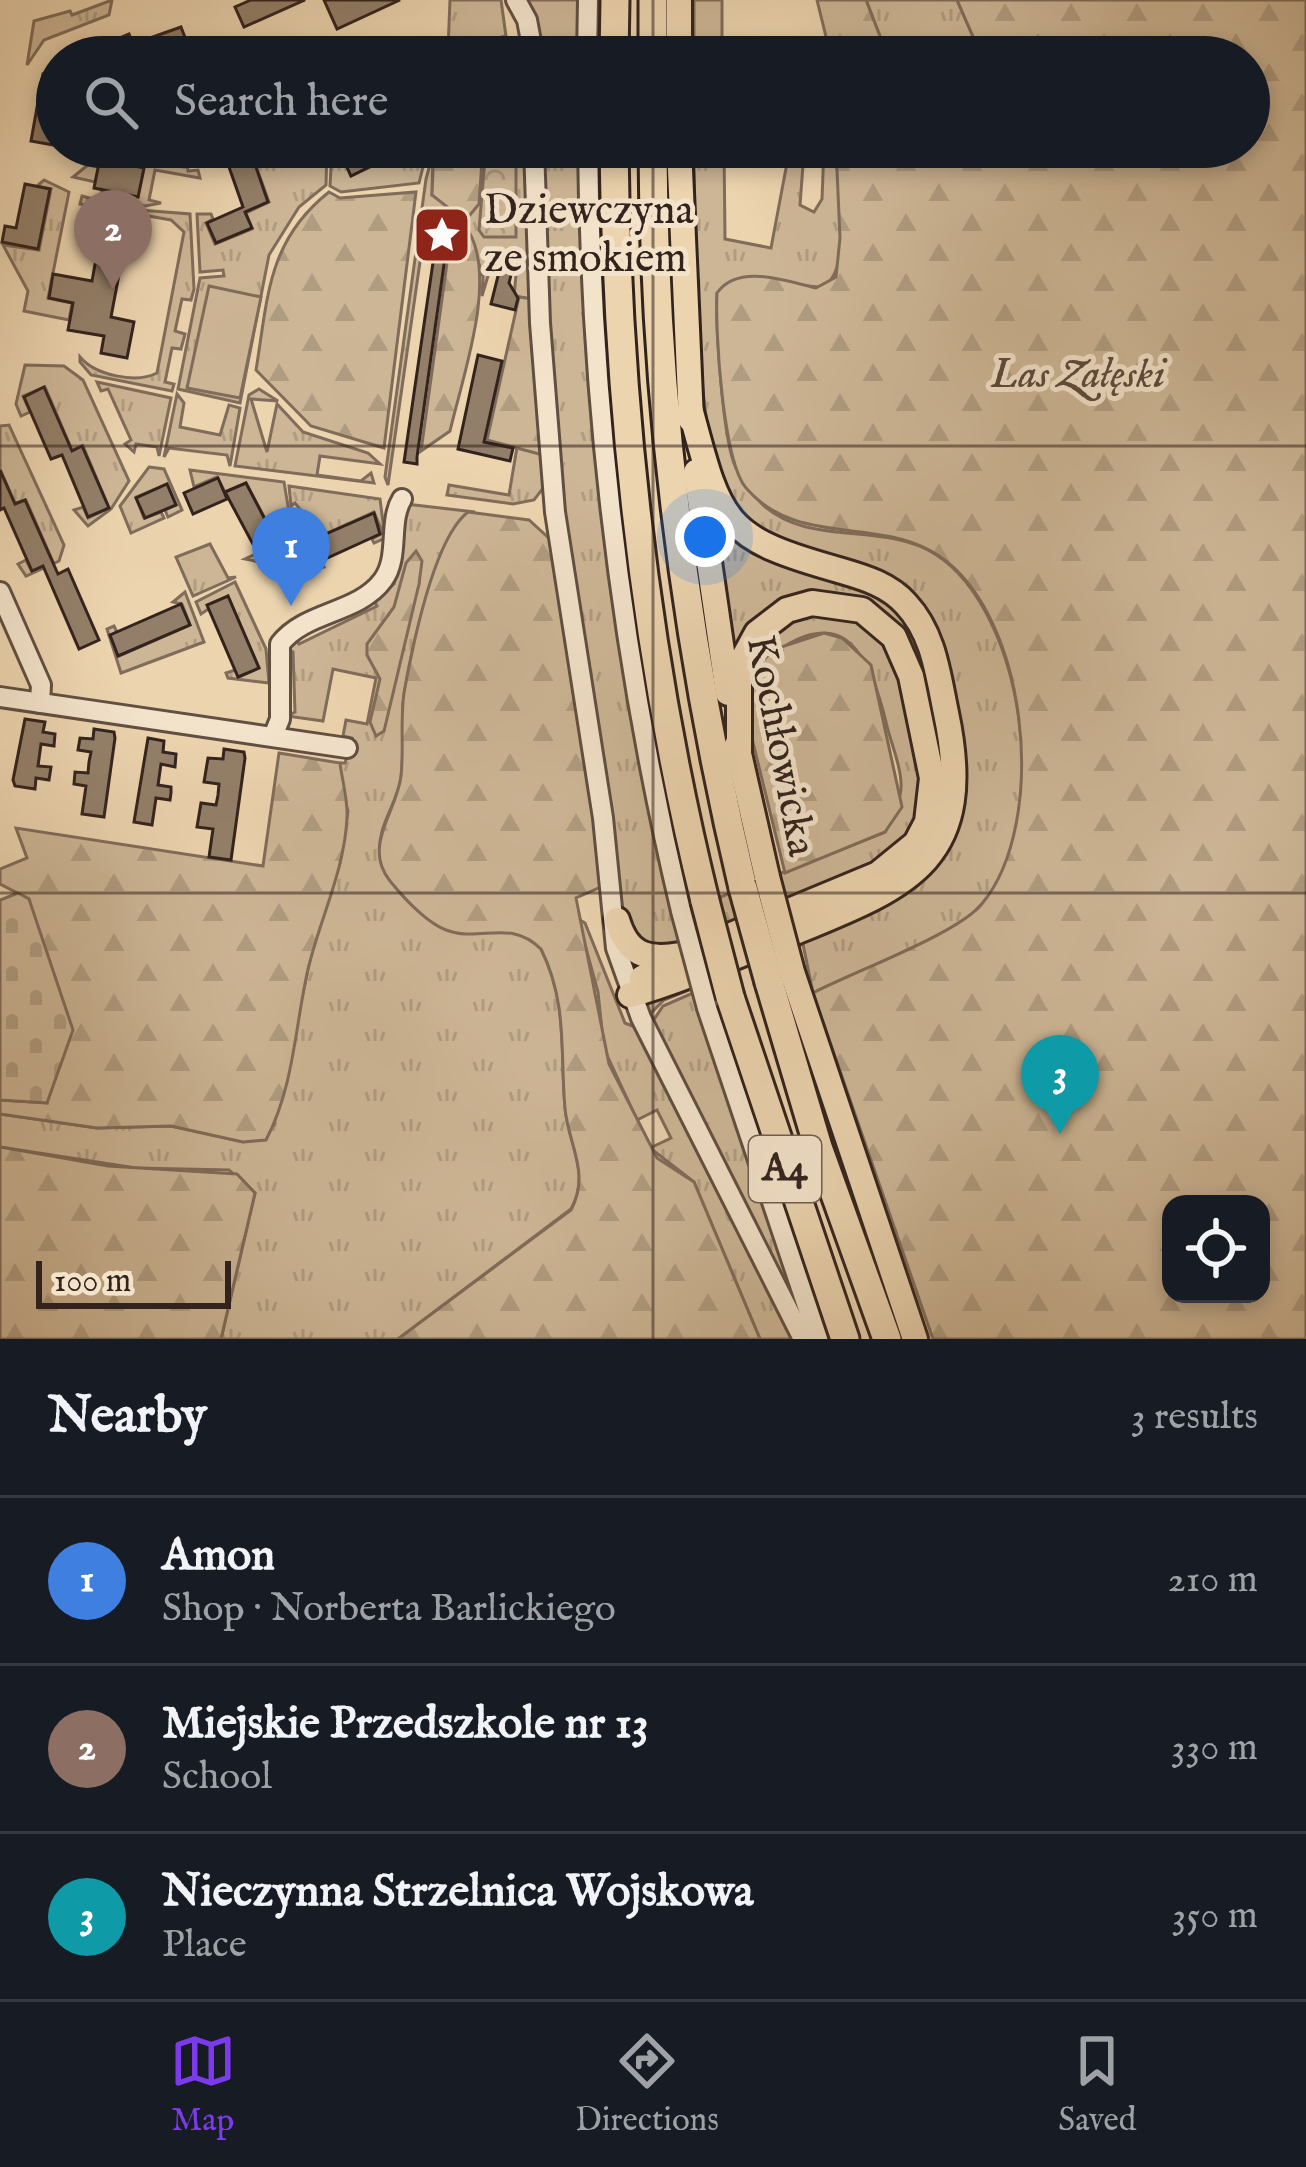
<!DOCTYPE html>
<meta charset="utf-8">
<style>
:root{--surface:#171b24;--page:#20242c;--text:#f1f3f6;--muted:#9ea1a6;--line:#363941;--accent:#7c3aed}
body{margin:0;font-family:"IM FELL English",serif;background:var(--page);color:var(--text)}
.controls{position:absolute;right:36px;bottom:36px;display:grid;overflow:hidden;border-radius:24px;box-shadow:0 6px 18px #0003}
.controls button{width:108px;height:108px;display:grid;place-items:center;padding:0;border:0;border-bottom:3px solid var(--line);background:var(--surface);color:var(--text);font:60px sans-serif}
.scale{position:absolute;left:36px;bottom:30px;width:195px;box-sizing:border-box;padding-left:12px;border:6px solid #33231d;border-top:0;font-size:33px;line-height:42px;white-space:nowrap;color:#33231d;-webkit-text-stroke:9px #f3e3cb;paint-order:stroke}
.you{position:absolute;left:705px;top:537px;width:42px;height:42px;margin:-30px;border:9px solid #fff;border-radius:50%;background:#1a73e8;box-shadow:0 0 0 18px #1a73e833}
.badge{display:grid;place-items:center;width:78px;height:78px;border-radius:50%;background:var(--accent);color:#fff;font-size:39px;font-weight:700}
.pin{position:absolute;translate:-50% -99px;filter:drop-shadow(0 3px 6px #0008)}
.pin::after{content:'';position:absolute;top:63px;width:42px;height:36px;background:inherit;clip-path:polygon(0 0,100% 0,50% 100%)}
.list{margin:0;padding:0;list-style:none}
h2{display:flex;justify-content:space-between;align-items:center;height:156px;margin:0;padding:0 48px;font-size:51px}
h2 small{font-size:39px;font-weight:400;color:var(--muted)}
.list li{display:grid;grid-template-columns:78px 1fr auto;gap:36px;align-items:center;box-sizing:border-box;height:168px;padding:0 48px;border-top:3px solid var(--line)}
.list b{display:block;font-size:45px;white-space:nowrap}
.list p{margin:0;font-size:39px;white-space:nowrap;color:var(--muted)}
.list em{font-size:39px;font-style:normal;color:var(--muted)}
.icon{flex:none;width:66px;height:66px;fill:none;stroke:currentColor;stroke-width:2;stroke-linecap:round;stroke-linejoin:round}
.map{position:relative;flex:none;width:1306px;height:1339px;overflow:hidden}
.search{position:absolute;background:var(--surface);box-shadow:0 6px 18px #0003;left:36px;right:36px;top:36px;height:132px;display:flex;align-items:center;gap:30px;box-sizing:border-box;padding:0 42px;border-radius:66px;color:var(--muted);font-size:45px}
.sheet{height:660px;background:var(--surface)}
nav{display:flex;justify-content:space-around;align-items:center;box-sizing:border-box;height:168px;border-top:3px solid var(--line);background:var(--surface);font-size:33px;color:var(--muted)}
nav a{display:grid;justify-items:center;gap:6px}
nav .on{color:var(--accent)}
.map>svg:first-child{display:block}
.grass{fill:url(#grass-tufts);stroke:#806c5a;stroke-width:3}
.forest{fill:url(#forest-firs);stroke:#806c5a;stroke-width:3;fill-rule:evenodd}
.cemetery{fill:url(#cemetery-stones);stroke:#806c5a;stroke-width:3}
.park{fill:url(#park-crowns);stroke:#806c5a;stroke-width:3}
.pitch{fill:#cdb696;stroke:#806c5a;stroke-width:3}
.building{fill:#937f69;stroke:#33231d;stroke-width:3}
.lines{fill:none;stroke-linecap:round;stroke-linejoin:round}
.minor-casing{stroke:#614f42;stroke-width:24}
.major-casing{stroke:#33231d;stroke-width:30}
.highway-casing{stroke:#33231d;stroke-width:33}
.minor{stroke:#f3e3cb;stroke-width:18}
.major{stroke:#ecd4af;stroke-width:24}
.highway{stroke:#ecd4af;stroke-width:27}
.minor-bridge-casing{stroke:#614f42;stroke-width:24;stroke-linecap:butt}
.major-bridge-casing{stroke:#33231d;stroke-width:30;stroke-linecap:butt}
.highway-bridge-casing{stroke:#33231d;stroke-width:33;stroke-linecap:butt}
.minor-bridge{stroke:#f3e3cb;stroke-width:18}
.major-bridge{stroke:#ecd4af;stroke-width:24}
.highway-bridge{stroke:#ecd4af;stroke-width:27}
.grid{fill:none;stroke:#33231d;stroke-width:3;stroke-opacity:0.55}
.labels{text-anchor:middle;dominant-baseline:central;stroke-width:10;stroke-linejoin:round;paint-order:stroke}
.shield{fill:#f3e3cb;stroke:#6d5d51;stroke-width:3}
.shield-label{font-size:39px;font-weight:bold;fill:#33231d}
.poi-label{font-size:42px;fill:#33231d;stroke:#f3e3cb;text-anchor:start}
.park-label{font-size:42px;font-style:italic;fill:#5a483b;stroke:#f3e3cb}
.street-label{font-size:42px;fill:#33231d;stroke:#f3e3cb}
</style>
<div class="map">
<svg width="1306" height="1339" viewBox="0 0 1306 1339">
<defs>
<pattern id="grass-tufts" width="24" height="20" patternUnits="userSpaceOnUse" patternTransform="scale(3)"><rect width="24" height="20" fill="#cdb696"/><path d="M3 7l-1-3M5 7V3M7 7l1-3M15 17l-1-3M17 17v-4M19 17l1-3" fill="none" stroke="#b09c81"/></pattern>
<pattern id="forest-firs" width="22" height="20" patternUnits="userSpaceOnUse" patternTransform="scale(3)"><rect width="22" height="20" fill="#cdb696"/><path d="M5 1l3.5 6h-7zM16 11l3.5 6h-7z" fill="#b09c81"/></pattern>
<pattern id="cemetery-stones" width="16" height="16" patternUnits="userSpaceOnUse" patternTransform="scale(3)"><rect width="16" height="16" fill="#cdb696"/><path d="M2 7V4a2 2 0 0 1 4 0v3zM10 15v-3a2 2 0 0 1 4 0v3z" fill="#b09c81"/></pattern>
<pattern id="park-crowns" width="20" height="18" patternUnits="userSpaceOnUse" patternTransform="scale(3)"><rect width="20" height="18" fill="#cdb696"/><path d="M2 6a3 3 0 1 1 6 0M12 15a3 3 0 1 1 6 0" fill="none" stroke="#b09c81"/></pattern>
</defs>
<rect width="100%" height="100%" fill="#ecd4af"/>
<filter id="stains"><feTurbulence type="fractalNoise" baseFrequency=".00167" numOctaves="4"/><feColorMatrix values="0 0 0 0 .2 0 0 0 0 .09 0 0 0 0 .02 0 0 0 .5 -.17"/></filter>
<radialGradient id="worn" r=".72"><stop offset=".6" stop-color="#630" stop-opacity="0"/><stop offset="1" stop-color="#630" stop-opacity=".3"/></radialGradient>
<!-- grass -->
<g class="grass">
<polygon points="112,0 109,15 44,40 27,65 34,21 70,11 72,15"/>
<polygon points="450,0 501,0 506,36 448,50"/>
<polygon points="525,0 581,0 580,57 541,57"/>
<rect x="694" y="0" width="28" height="57"/>
<polygon points="866,0 957,0 982,57 888,57"/>
<polygon points="98,147 143,155 147,147 157,154 157,163 184,167 186,156 197,162 187,164 188,171 198,170 200,178 155,170 149,200 161,203 145,206 101,197 102,190 138,197 144,168 101,158 95,182 73,177 94,160"/>
<polygon points="249,147 273,147 286,161 301,158 313,147 327,147 326,185 299,207 269,255 240,403 178,389 200,278 224,276 223,270 200,272 197,214 211,214 213,219 206,223 215,244 252,229 246,213 269,202"/>
<polygon points="332,147 347,148 341,154 351,176 385,160 380,147 428,147 419,183 341,192 330,186"/>
<polygon points="483,147 526,147 532,299 514,296 518,254 503,251 500,264 490,269 482,296 483,277 469,232 424,234 388,485 385,477 426,179 433,153 432,195 479,204"/>
<path d="M541,147H580C582,407 614,663 675,915L885,832C890,819 901,801 901,787C902,768 890,741 886,722C862,624 825,604 746,676C760,627 832,585 876,631C899,655 928,763 923,796C919,823 906,839 887,858L663,953L625,930L565,535L546,311Z"/>
<path d="M694,147H724L725,239L771,248L790,147H817L803,165L800,205L814,212L822,199L824,147H836C838,186 855,258 825,287C784,288 755,265 717,293C715,326 723,426 732,457C735,471 751,493 761,503C807,548 884,521 935,554C1026,611 1056,832 976,910C950,936 852,973 813,993L803,944L664,1000L647,1017L644,1002L950,837L927,621C874,593 784,557 740,520C691,478 695,216 694,147Z"/>
<polygon points="44,180 69,192 48,298 72,303 69,320 24,311 28,291 3,245 39,250 51,189 37,186"/>
<path d="M82,196L127,209L190,214L194,289L191,300L182,299L175,331L185,334L181,349L172,348L165,382L174,384L172,391L91,375L80,362V357C95,375 136,384 157,373L184,232L171,220L80,204Z"/>
<polygon points="25,365 64,366 83,380 129,481 111,509 88,526 74,510 83,507 88,518 109,508 83,446 72,450 45,387 23,396 30,412 21,416 16,404"/>
<polygon points="97,382 171,398 159,456 157,447 136,444 134,452 125,444 131,440 108,389 101,391"/>
<polygon points="259,389 278,401 251,399 267,452 277,404 303,432 368,453 380,464 320,456 317,475 361,481 371,473 374,483 235,466 249,395"/>
<polygon points="177,394 184,403 180,427 220,435 229,405 240,408 230,466 227,455 169,448 164,457"/>
<polygon points="9,425 64,545 59,561 26,576 18,564 26,560 32,572 53,562 26,500 15,503 0,469 0,426"/>
<polygon points="517,447 543,455 544,487 534,500 513,504 447,495 449,485 509,495"/>
<polygon points="149,467 164,469 182,510 168,517 165,510 176,505 167,484 136,497 144,518 161,512 164,518 131,533 120,506"/>
<polygon points="190,470 284,482 294,542 279,566 245,559 258,553 262,561 283,552 246,483 225,492 217,477 194,487"/>
<polygon points="289,486 380,499 385,538 374,543 372,539 383,533 374,512 303,544 312,565 321,561 324,567 313,570 300,538 308,521 312,524 295,503 291,506"/>
<path d="M406,504L475,512C437,523 410,657 404,695C400,722 405,750 401,778C397,805 376,826 380,857C382,866 391,881 397,889C456,962 497,905 541,949C568,1002 560,1053 565,1108C568,1144 591,1173 571,1209L398,1339H221L255,1193L229,1170L136,1168L0,1147V1114L97,1128L171,1126L243,1142L274,1125L313,947L340,863L348,811L339,786L340,763H345L352,738L343,736L346,720L367,724L376,678L333,669L323,721L287,716L295,712L293,652L286,650L296,639L299,644L377,606L374,600L394,584Z"/>
<polygon points="707,505 884,594 919,635 948,762 929,846 913,658 825,595 732,663"/>
<polygon points="210,544 228,578 236,577 193,596 176,557"/>
<polygon points="235,582 266,649 269,683 228,678 226,673 235,670 239,677 259,668 228,596 201,614 196,602"/>
<polygon points="185,592 204,642 121,673 107,629 114,626 117,632 109,636 119,656 190,625 182,604 173,602"/>
<polygon points="578,919 585,923 625,1023 640,1029 796,1339 760,1339 694,1182 650,1148 671,1138 657,1110 637,1120 604,1049 598,992"/>
<polygon points="693,993 701,1011 797,1308 651,1024 663,1006"/>
</g>
<!-- forest -->
<g class="forest">
<polygon points="817,0 866,0 888,57 831,57"/>
<path d="M957,0H1306V1339H933L813,993C853,972 955,935 981,905C1051,823 1028,604 931,551C871,518 796,546 746,488C723,461 715,332 717,293C738,263 786,281 816,288L836,277L840,238L836,147H1249V57H982ZM1171,1204H1261V1294H1171Z"/>
<polygon points="434,147 483,147 479,204 465,221 432,195"/>
<path d="M329,192L340,198L416,192L384,448L311,426L256,370C268,298 267,241 329,192Z"/>
<path d="M469,232C497,281 463,375 450,431L421,451L451,234Z"/>
<polygon points="519,297 532,299 543,455 487,440"/>
<path d="M468,512L529,520L552,541L603,886L576,898L609,1064L657,1158L694,1182L760,1339H398L571,1210C591,1173 568,1144 565,1108C560,1053 568,1003 541,949C510,918 480,943 446,930C425,922 404,898 390,881C362,846 397,812 401,776C404,749 400,721 404,693C412,649 433,539 468,512Z"/>
<polygon points="416,551 422,561 419,584 384,731 376,736 370,722 380,679 367,655 367,644 394,607 406,563"/>
<polygon points="824,633 842,638 871,665 902,807 885,832 785,873 747,718 746,676 775,649"/>
<path d="M279,753L340,763C342,780 348,800 347,817C345,869 320,919 308,969C295,1026 294,1087 266,1140L243,1142L171,1126L97,1128L0,1114V1100L47,1103L29,899L0,884V869L27,858L16,828L263,866Z"/>
<polygon points="0,1147 108,1166 237,1174 255,1193 221,1339 0,1339"/>
</g>
<!-- cemetery -->
<polygon class="cemetery" points="18,893 29,899 73,1030 47,1103 0,1100 0,900"/>
<!-- park -->
<polygon class="park" points="486,147 516,147 516,237 484,237 479,230"/>
<!-- pitch -->
<polygon class="pitch" points="209,286 261,297 240,398 187,388"/>
<!-- building -->
<g class="building">
<polygon points="251,0 305,0 244,27 235,7"/>
<polygon points="324,0 400,0 337,29"/>
<polygon points="181,27 186,40 167,56 75,57 129,34 133,44"/>
<polygon points="749,39 800,48 798,57 732,57 738,42"/>
<polygon points="43,74 57,76 53,145 31,141"/>
<polygon points="222,147 249,147 268,202 245,212 252,228 216,243 207,223 243,207"/>
<polygon points="356,147 380,147 385,159 351,176 341,154"/>
<polygon points="100,158 144,168 138,197 94,188"/>
<polygon points="25,184 50,189 38,249 2,242 5,226 16,228"/>
<polygon points="437,235 448,236 417,457 417,464 404,462"/>
<polygon points="504,252 516,255 509,283 518,298 515,310 491,304"/>
<polygon points="96,259 121,264 111,317 134,322 127,358 101,353 104,336 68,330 73,303 49,298 53,274 92,281"/>
<polygon points="478,355 502,361 484,442 513,448 510,461 458,449"/>
<polygon points="44,387 72,451 82,446 109,508 88,517 62,455 51,459 24,397"/>
<polygon points="0,470 15,504 25,500 58,574 68,569 99,640 79,649 43,566 32,571 4,508 0,510"/>
<polygon points="218,478 227,499 193,514 184,493"/>
<polygon points="246,483 282,552 262,561 225,492"/>
<polygon points="167,484 176,505 145,518 136,498"/>
<polygon points="374,513 380,534 312,565 303,544"/>
<polygon points="228,596 259,668 238,677 207,605"/>
<polygon points="181,604 190,625 118,656 110,635"/>
<polygon points="25,719 45,722 43,732 55,734 54,746 41,744 38,766 51,767 49,780 36,778 35,789 15,786 13,780"/>
<polygon points="94,729 114,732 115,738 104,817 82,814 86,786 74,784 75,772 88,773 89,762 91,752 78,750 80,738 93,739"/>
<polygon points="148,738 164,741 163,752 176,754 175,767 161,764 158,785 171,787 171,793 170,800 156,798 152,825 134,822"/>
<polygon points="224,749 244,752 245,758 231,860 209,857 213,829 197,827 201,803 216,805 218,795 219,784 204,782 208,758 223,759"/>
</g>
<g class="lines">
<defs>
<g id="minor">
<polyline points="516,0 527,20 534,57"/>
<polyline points="587,57 588,0"/>
<polyline points="534,147 540,323 555,512 603,818 616,948 641,1018 803,1339"/>
<path d="M588,147C591,406 621,659 681,911"/>
<polyline points="0,592 41,685 40,703"/>
<polyline points="0,697 347,748"/>
<path d="M274,734L280,719V644C305,611 358,614 383,580C400,557 388,522 402,499"/>
<polyline points="707,1008 818,1339"/>
</g>
<g id="major">
<polyline points="679,57 679,0"/>
<polyline points="679,147 691,420"/>
<polyline points="696,472 728,693"/>
<polyline points="737,745 767,877"/>
<path d="M617,920C627,954 646,961 680,955"/>
<polyline points="792,972 915,1339"/>
<polyline points="642,978 688,953 878,874 916,843 927,822 932,778 911,676 894,637 862,610 812,603 787,610 757,633 739,666 739,756"/>
<path d="M630,995C683,980 733,957 783,937C905,887 978,865 946,713C938,675 934,634 906,604C889,585 866,578 842,571C723,538 721,525 690,408"/>
</g>
<g id="highway">
<polyline points="614,57 615,0"/>
<polyline points="653,57 653,0"/>
<path d="M614,147C617,402 644,653 705,901"/>
<path d="M653,147C654,398 685,644 743,888"/>
<polyline points="769,982 818,1147 887,1339"/>
<polyline points="730,997 845,1339"/>
</g>
</defs>
<!-- minor casing -->
<use href="#minor" class="minor-casing"/>
<!-- major casing -->
<use href="#major" class="major-casing"/>
<!-- highway casing -->
<use href="#highway" class="highway-casing"/>
<!-- minor -->
<use href="#minor" class="minor"/>
<!-- major -->
<use href="#major" class="major"/>
<!-- highway -->
<use href="#highway" class="highway"/>
<defs>
<polyline id="minor-bridge" points="681,911 707,1008"/>
<polyline id="major-bridge" points="767,877 792,972"/>
<g id="highway-bridge">
<polyline points="743,888 769,982"/>
<polyline points="705,901 730,997"/>
</g>
</defs>
<!-- minor-bridge casing -->
<use href="#minor-bridge" class="minor-bridge-casing"/>
<!-- major-bridge casing -->
<use href="#major-bridge" class="major-bridge-casing"/>
<!-- highway-bridge casing -->
<use href="#highway-bridge" class="highway-bridge-casing"/>
<!-- minor-bridge -->
<use href="#minor-bridge" class="minor-bridge"/>
<!-- major-bridge -->
<use href="#major-bridge" class="major-bridge"/>
<!-- highway-bridge -->
<use href="#highway-bridge" class="highway-bridge"/>
</g>
<!-- grid -->
<path class="grid" d="M653,0V57M653,147V1339M0,446H1306M0,893H1306"/>
<!-- icons -->
<defs>
<symbol id="sight-square" viewBox="-11 -11 22 22"><rect x="-9" y="-9" width="18" height="18" rx="4" fill="#8f2418" stroke="#f3e3cb"/><path d="M0-6L1.8-2.2L6-1.7L2.9 1.2L3.7 5.4L0 3.3L-3.7 5.4L-2.9 1.2L-6-1.7L-1.8-2.2Z" fill="#fff"/></symbol>
</defs>
<g fill-rule="evenodd">
<use href="#sight-square" x="409" y="202" width="66" height="66"/>
</g>
<g class="labels">
<!-- shield labels -->
<rect class="shield" x="749" y="1136" width="72" height="66" rx="9"/>
<g class="shield-label">
<text x="785" y="1169">A4</text>
</g>
<!-- poi labels -->
<g class="poi-label">
<text x="484" y="211">Dziewczyna<tspan x="484" dy="48">ze smokiem</tspan></text>
</g>
<!-- park labels -->
<g class="park-label">
<text x="1078" y="375">Las Załęski</text>
</g>
<!-- street labels -->
<g class="street-label">
<text transform="translate(780 746) rotate(79)">Kochłowicka</text>
</g>
</g>
<rect width="100%" height="100%" filter="url(#stains)"/>
<rect width="100%" height="100%" fill="url(#worn)"/>
</svg>
<div class="controls">
<button><svg class="icon" aria-label="locate" viewBox="0 0 24 24"><circle cx="12" cy="12" r="6"/><path d="M12 2v4M12 18v4M2 12h4M18 12h4"/></svg></button>
</div>
<div class="scale">100 m</div>
<div class="you"></div>
<div class="pin badge" style="left:291px;top:606px;background:#3f7fe0">1</div>
<div class="pin badge" style="left:113px;top:289px;background:#8d6e63">2</div>
<div class="pin badge" style="left:1060px;top:1134px;background:#0f9aa8">3</div>
<div class="search"><svg class="icon" aria-label="search" viewBox="0 0 24 24"><circle cx="10" cy="10" r="6"/><path d="M15 15l6 6"/></svg>Search here</div>
</div>
<section class="sheet">
<h2>Nearby<small>3 results</small></h2>
<ul class="list">
<li><span class="badge" style="background:#3f7fe0">1</span><div><b>Amon</b><p>Shop · Norberta Barlickiego</p></div><em>210 m</em></li>
<li><span class="badge" style="background:#8d6e63">2</span><div><b>Miejskie Przedszkole nr 13</b><p>School</p></div><em>330 m</em></li>
<li><span class="badge" style="background:#0f9aa8">3</span><div><b>Nieczynna Strzelnica Wojskowa</b><p>Place</p></div><em>350 m</em></li>
</ul>
</section>
<nav>
<a class="on"><svg class="icon" aria-label="map" viewBox="0 0 24 24"><path d="M3 6l6-2 6 2 6-2v14l-6 2-6-2-6 2zM9 4v14M15 6v14"/></svg>Map</a>
<a><svg class="icon" aria-label="directions" viewBox="0 0 24 24"><path d="M12 3l9 9-9 9-9-9zM9 14v-3h6M13 9l2 2-2 2"/></svg>Directions</a>
<a><svg class="icon" aria-label="saved" viewBox="0 0 24 24"><path d="M7 4h10v16l-5-4-5 4z"/></svg>Saved</a>
</nav>
